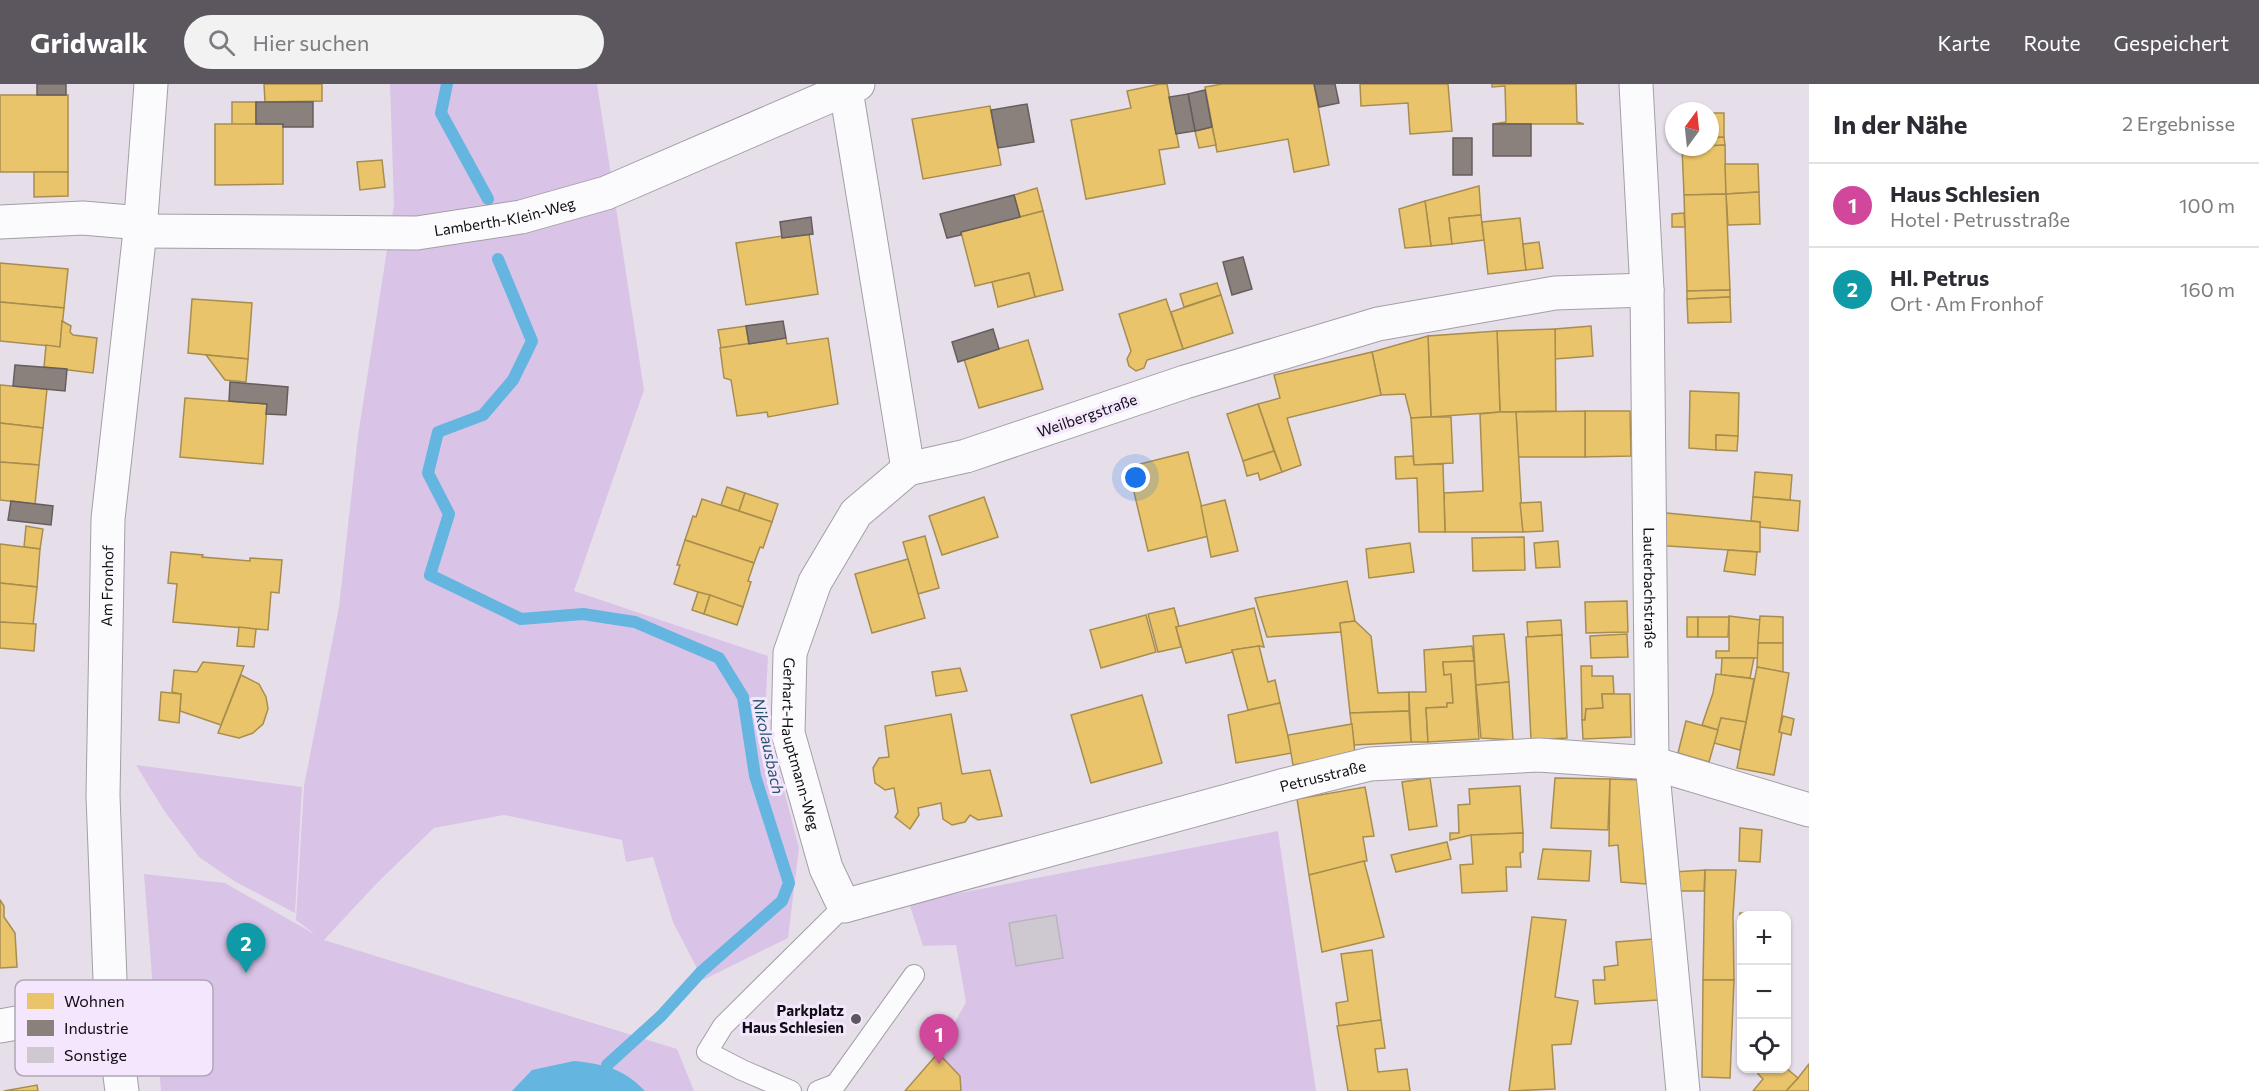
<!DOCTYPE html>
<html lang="de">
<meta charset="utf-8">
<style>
:root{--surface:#fff;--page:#f2f2f3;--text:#2b2b33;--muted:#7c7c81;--line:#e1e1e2;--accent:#5c565f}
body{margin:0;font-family:Commissioner,sans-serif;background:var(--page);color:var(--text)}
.controls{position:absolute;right:18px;bottom:18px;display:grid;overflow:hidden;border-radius:12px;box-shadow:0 2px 4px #0004}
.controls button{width:54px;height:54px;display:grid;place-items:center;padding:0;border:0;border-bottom:2px solid var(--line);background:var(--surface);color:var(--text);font:30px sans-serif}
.compass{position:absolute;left:1665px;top:18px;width:54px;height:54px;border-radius:50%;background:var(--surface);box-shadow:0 2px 4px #0004;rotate:15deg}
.you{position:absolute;left:1136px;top:394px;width:21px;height:21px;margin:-15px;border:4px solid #fff;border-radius:50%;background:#1a73e8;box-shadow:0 0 0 9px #1a73e833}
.badge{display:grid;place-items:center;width:39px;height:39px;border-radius:50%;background:var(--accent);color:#fff;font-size:20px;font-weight:700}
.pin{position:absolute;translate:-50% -50px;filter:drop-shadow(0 2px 3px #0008)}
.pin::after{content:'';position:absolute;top:32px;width:21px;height:18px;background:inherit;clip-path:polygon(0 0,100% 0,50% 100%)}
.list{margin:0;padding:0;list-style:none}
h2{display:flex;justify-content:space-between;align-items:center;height:78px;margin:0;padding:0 24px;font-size:26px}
h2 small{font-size:20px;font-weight:400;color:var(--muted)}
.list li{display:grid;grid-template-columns:39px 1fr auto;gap:18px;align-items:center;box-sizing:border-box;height:84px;padding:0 24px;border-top:2px solid var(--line)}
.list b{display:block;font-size:22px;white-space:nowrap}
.list p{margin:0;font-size:20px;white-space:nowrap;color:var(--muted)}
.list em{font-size:20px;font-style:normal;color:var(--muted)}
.icon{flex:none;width:33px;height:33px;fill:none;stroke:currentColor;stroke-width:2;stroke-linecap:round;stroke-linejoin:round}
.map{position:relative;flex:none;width:1809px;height:1007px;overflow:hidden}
header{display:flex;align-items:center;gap:36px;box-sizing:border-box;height:84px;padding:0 30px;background:var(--accent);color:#fff}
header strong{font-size:28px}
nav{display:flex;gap:33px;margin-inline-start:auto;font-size:21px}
.search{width:420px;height:54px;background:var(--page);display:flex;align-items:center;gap:15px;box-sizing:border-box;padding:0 21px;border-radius:33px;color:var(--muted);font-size:22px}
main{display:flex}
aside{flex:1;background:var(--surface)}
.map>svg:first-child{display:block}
.green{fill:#d9c4e7}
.water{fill:#64b6e0}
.homes{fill:#e9c46a;stroke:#a88d50;stroke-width:1.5}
.industry{fill:#8a817c;stroke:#665e5d;stroke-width:1.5}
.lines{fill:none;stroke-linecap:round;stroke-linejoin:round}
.stream{stroke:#64b6e0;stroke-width:12}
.building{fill:#cec8d1;stroke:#b9b4bc;stroke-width:1.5}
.service-casing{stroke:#a39ea7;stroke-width:22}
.minor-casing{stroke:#a39ea7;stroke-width:35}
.service{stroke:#fbfafc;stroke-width:20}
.minor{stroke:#fbfafc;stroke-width:33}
.poi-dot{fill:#5c565f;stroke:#f4e7fd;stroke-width:2}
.labels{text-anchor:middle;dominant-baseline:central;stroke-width:6;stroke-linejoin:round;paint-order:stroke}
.street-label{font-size:15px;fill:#110d14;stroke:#f4e7fd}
.poi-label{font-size:15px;font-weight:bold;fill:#110d14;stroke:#f4e7fd;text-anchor:end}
.water-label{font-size:16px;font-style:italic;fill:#26536b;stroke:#f4e7fd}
.key{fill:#f4e7fd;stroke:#b0a6b7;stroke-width:1.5}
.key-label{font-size:16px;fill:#110d14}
</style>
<header>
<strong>Gridwalk</strong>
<div class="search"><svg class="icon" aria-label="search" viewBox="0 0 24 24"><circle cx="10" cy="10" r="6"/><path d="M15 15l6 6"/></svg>Hier suchen</div>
<nav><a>Karte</a><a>Route</a><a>Gespeichert</a></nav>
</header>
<main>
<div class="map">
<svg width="1809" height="1007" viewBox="0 0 1809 1007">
<rect width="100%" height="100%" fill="#e6dfea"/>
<!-- green -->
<g class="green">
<polygon points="390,0 597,0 644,306 574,507 768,572 765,633 799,764 788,854 703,896 673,838 653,773 626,778 622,756 504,731 434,744 377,799 324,856 677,965 694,1007 161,1007 144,790 225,799 316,851 296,836 304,702 339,523 358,352 394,121"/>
<polygon points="136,681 302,703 295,829 234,797 199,773 165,728"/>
<polygon points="1278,747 1316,1007 961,1007 960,992 938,969 966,918 956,861 923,862 909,819"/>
</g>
<!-- water -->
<path class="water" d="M574,977C603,980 623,984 645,1007H512L532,986Z"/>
<!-- homes -->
<g class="homes">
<polygon points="264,0 322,0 322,17 265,18"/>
<polygon points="1160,0 1167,0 1179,63 1159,66 1165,100 1086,115 1071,36 1131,24 1127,7"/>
<polygon points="1222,0 1314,0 1329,81 1294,88 1288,55 1217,68 1205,3"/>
<polygon points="1360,0 1448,0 1452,47 1410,50 1408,19 1361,22"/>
<polygon points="1492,0 1576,0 1577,38 1584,40 1493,40 1506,38 1505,2 1492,3"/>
<rect x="0" y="11" width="68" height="77"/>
<polygon points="232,18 256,18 256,40 232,41"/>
<polygon points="990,22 1001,81 923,95 912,35"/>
<polygon points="1710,29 1724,29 1724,53 1710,54"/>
<polygon points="215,40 283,40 283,100 215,101"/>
<polygon points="1212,43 1216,61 1199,64 1195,47"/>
<polygon points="1724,53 1725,61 1710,62 1710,54"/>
<polygon points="1725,61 1726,110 1684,111 1682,63"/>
<polygon points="382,76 385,103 360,106 357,78"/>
<polygon points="1725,80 1758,80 1759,108 1726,110"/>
<polygon points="34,88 68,88 68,112 34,113"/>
<polygon points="1479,102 1481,131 1449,134 1452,160 1431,162 1425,117"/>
<polygon points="1037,104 1043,127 1020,133 1014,111"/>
<polygon points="1759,108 1760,140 1728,141 1726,110"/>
<polygon points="1726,110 1730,206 1687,207 1684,111"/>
<polygon points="1425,117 1431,162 1405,164 1399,125"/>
<polygon points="1043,127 1063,206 1035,213 1029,189 975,202 961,148"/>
<polygon points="1684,129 1685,143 1672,143 1672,130"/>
<polygon points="1481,131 1484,156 1452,160 1449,134"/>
<polygon points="1520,134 1526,186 1488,190 1482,138"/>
<polygon points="809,150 818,210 746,221 736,159 782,152 782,154"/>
<polygon points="1539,158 1543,184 1526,186 1523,160"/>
<polygon points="0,179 68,185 64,224 0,218"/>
<polygon points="1029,189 1035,213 998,223 992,198"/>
<polygon points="1217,199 1221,211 1184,223 1180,210"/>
<polygon points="1730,206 1730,213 1687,215 1687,207"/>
<polygon points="1221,211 1233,249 1183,265 1171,228"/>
<polygon points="1730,213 1731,238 1688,239 1687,215"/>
<polygon points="192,215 252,219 248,275 188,269"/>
<polygon points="1166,215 1183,265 1147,276 1144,284 1136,287 1129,282 1127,275 1131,267 1119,230"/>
<polygon points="0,218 64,224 60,263 0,257"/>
<polygon points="62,237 71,242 70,248 73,251 97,254 93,289 44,283 46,261 60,263"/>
<polygon points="746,242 749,260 721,264 718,246"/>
<polygon points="1591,242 1593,272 1555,275 1555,245"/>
<polygon points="1555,245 1556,327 1500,328 1497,247"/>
<polygon points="1497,247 1500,328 1431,333 1428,252"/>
<polygon points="1428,252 1431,333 1411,334 1405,310 1381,311 1372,268"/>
<polygon points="786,254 787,260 828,254 838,320 768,333 767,328 737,332 731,296 724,294 720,264"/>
<polygon points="1028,256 1043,305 979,324 964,275"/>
<polygon points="1372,268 1381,311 1287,334 1301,381 1282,388 1258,320 1280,314 1274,291"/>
<polygon points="206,271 248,275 246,298 225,296"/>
<polygon points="0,301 47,305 43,344 0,339"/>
<polygon points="1690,307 1739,309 1738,352 1716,351 1716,366 1689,364"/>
<polygon points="185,314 267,320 263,380 180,373"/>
<polygon points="1258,320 1274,367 1243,377 1227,330"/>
<polygon points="1585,327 1630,327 1631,372 1585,373"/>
<polygon points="1585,327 1585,373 1518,373 1516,328"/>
<polygon points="1500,328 1516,328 1523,448 1445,448 1444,409 1483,407 1480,330"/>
<polygon points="1431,333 1451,333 1453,379 1414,381 1411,334"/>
<polygon points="0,339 43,344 39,381 0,378"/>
<polygon points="1716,351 1738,352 1737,367 1716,366"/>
<polygon points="1274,367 1282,388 1260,396 1258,389 1247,392 1243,377"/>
<polygon points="1188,368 1209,452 1148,467 1128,383"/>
<polygon points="1413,372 1414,381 1443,380 1445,448 1419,448 1417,394 1396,395 1395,373"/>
<polygon points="0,378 39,381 35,420 0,416"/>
<polygon points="1755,388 1792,391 1790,416 1753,413"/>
<polygon points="727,403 745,409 739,427 721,421"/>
<polygon points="745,409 778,420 772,438 739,427"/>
<polygon points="984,413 998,453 942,471 929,432"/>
<polygon points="1753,413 1800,417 1798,447 1760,443 1760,438 1751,437"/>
<polygon points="702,415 772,438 763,464 760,463 754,479 685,456 693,432 696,433"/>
<polygon points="1225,416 1238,467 1211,473 1201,422"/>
<polygon points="1541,418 1543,447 1523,448 1520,419"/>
<polygon points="1656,428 1760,438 1760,468 1653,461"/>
<polygon points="26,442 43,445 40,465 24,463"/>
<polygon points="925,452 939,504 918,510 903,458"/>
<polygon points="1524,453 1525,486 1473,487 1472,454"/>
<polygon points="685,456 754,479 748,497 751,498 743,523 674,500 680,481 677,481"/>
<polygon points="1558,457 1560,483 1536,484 1534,459"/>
<polygon points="1410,459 1414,488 1369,494 1366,465"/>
<polygon points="0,460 40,465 37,503 0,499"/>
<polygon points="1728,466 1757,468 1755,491 1724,487"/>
<polygon points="171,468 203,471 202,473 250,477 250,474 282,476 279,509 271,508 268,546 173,538 177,500 168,499"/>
<polygon points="908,475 925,534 872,549 855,490"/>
<polygon points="1347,497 1355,537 1340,539 1341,548 1267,553 1255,514"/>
<polygon points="0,499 37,503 33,541 0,538"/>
<polygon points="698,508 710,511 704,530 692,526"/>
<polygon points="710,511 743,523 737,541 704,530"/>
<polygon points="1627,517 1628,548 1586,549 1585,518"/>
<polygon points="1174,524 1179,542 1176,543 1181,563 1158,568 1148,530"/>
<polygon points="1254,524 1264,563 1259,562 1232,566 1233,568 1186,579 1176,543"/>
<polygon points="1146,531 1156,568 1101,584 1090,546"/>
<polygon points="1729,532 1760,536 1758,574 1716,574 1716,567 1729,567"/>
<polygon points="1760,532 1783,533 1783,559 1758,559"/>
<rect x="1687" y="533" width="11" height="20"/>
<polygon points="1698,533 1729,533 1728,553 1698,553"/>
<polygon points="1561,536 1562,551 1528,553 1527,538"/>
<polygon points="1355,537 1371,552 1378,609 1409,608 1409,627 1350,629 1340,539"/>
<polygon points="0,538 36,540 34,567 0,564"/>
<polygon points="239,543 256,545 254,563 237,562"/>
<polygon points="1504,550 1509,598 1476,601 1473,552"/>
<polygon points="1627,550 1628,573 1591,574 1590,552"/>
<polygon points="1562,551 1567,654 1531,656 1526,553"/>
<polygon points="1758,559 1783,559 1783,588 1757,583"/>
<polygon points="1259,562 1268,598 1275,596 1280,619 1248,626 1232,566"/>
<polygon points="1472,562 1474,577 1443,578 1444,591 1451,590 1453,619 1447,619 1447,623 1426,624 1428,658 1411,658 1409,608 1426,608 1424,566"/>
<polygon points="1722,574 1754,574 1750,594 1721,591"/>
<polygon points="1474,577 1479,655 1428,658 1426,624 1447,623 1447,619 1453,619 1451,590 1444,591 1443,578"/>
<polygon points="203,578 244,582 221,641 180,627 181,610 172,608 174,586 197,588"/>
<polygon points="1581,582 1592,582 1592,592 1613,592 1614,610 1602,610 1603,624 1586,625 1585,636 1582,636"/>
<polygon points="1757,583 1789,589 1779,648 1782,649 1774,691 1737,684"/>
<polygon points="960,584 967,607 936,612 932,588"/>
<polygon points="1716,590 1754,595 1746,638 1721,634 1718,646 1702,641 1713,609"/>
<polygon points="241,591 259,600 266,613 268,625 263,640 253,649 239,654 218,649"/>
<polygon points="1509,598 1513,656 1481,654 1476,601"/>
<polygon points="161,608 181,610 179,639 159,636"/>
<polygon points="1602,610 1630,610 1631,653 1583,655 1582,636 1585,636 1586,625 1603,624"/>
<polygon points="1142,611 1162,679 1091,699 1071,631"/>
<polygon points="1280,619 1292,669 1236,679 1228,631"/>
<polygon points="1409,627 1411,658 1354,661 1350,629"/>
<polygon points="951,630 962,690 990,686 1002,732 978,736 970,731 965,738 952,741 943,735 941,719 918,724 919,731 910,745 895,733 898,728 894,704 885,706 875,699 873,684 879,674 889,673 885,642"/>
<polygon points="1783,632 1794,635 1791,651 1779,648"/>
<polygon points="1721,634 1746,638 1740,666 1714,659"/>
<polygon points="1686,637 1718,646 1709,678 1678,669"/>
<polygon points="1352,640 1355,670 1293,681 1288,651"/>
<polygon points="1430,694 1437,742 1409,746 1402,698"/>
<polygon points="1555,694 1610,695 1608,746 1551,744"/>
<polygon points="1610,695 1643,696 1642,748 1646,800 1621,798 1618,761 1609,762"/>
<polygon points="1520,702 1523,749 1471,751 1450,756 1450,749 1459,749 1458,721 1470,720 1469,705"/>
<polygon points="1365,703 1374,752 1363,753 1367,777 1309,791 1297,715"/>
<polygon points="1740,744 1762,746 1760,778 1739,777"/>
<polygon points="1523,749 1523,768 1520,769 1521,783 1506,783 1507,807 1462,809 1460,781 1473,780 1471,751"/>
<polygon points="1447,758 1451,775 1396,788 1391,771"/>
<polygon points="1543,765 1591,767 1589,797 1538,795"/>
<polygon points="1364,777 1384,853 1322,868 1309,791"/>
<polygon points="1705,786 1736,786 1733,832 1734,896 1703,896"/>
<polygon points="1705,786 1704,807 1676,807 1674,788"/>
<polygon points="0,816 4,822 4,833 15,849 17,883 0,884"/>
<polygon points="1740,829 1759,830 1742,832 1742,912 1738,912"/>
<polygon points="1532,833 1566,836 1555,913 1578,917 1571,960 1552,961 1555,1005 1509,1007"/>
<polygon points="1653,855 1658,916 1595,920 1593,896 1605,896 1604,883 1618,881 1616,858"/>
<polygon points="1372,866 1381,936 1339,942 1336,919 1348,917 1341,870"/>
<polygon points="1703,896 1734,896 1730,994 1702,993"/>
<polygon points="1381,936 1385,964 1375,965 1378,988 1407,985 1410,1007 1348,1007 1337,942"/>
<polygon points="938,969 960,992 961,1007 905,1007"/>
<polygon points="1809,980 1809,1007 1786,1007 1798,994"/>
<polygon points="1762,984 1786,984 1798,994 1786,1007 1753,1007 1763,995 1758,990"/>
<polygon points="37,1001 38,1007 4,1007"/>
</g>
<!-- industry -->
<g class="industry">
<rect x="37" y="0" width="29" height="11"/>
<polygon points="1314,0 1335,0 1339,19 1319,23"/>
<polygon points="1205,6 1212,43 1195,47 1188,10"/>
<polygon points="1188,10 1195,47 1176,50 1169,13"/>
<polygon points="256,18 313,18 313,43 283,43 283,40 256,40"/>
<polygon points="1027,20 1034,58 998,64 991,26"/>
<rect x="1493" y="40" width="38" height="32"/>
<rect x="1453" y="54" width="19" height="37"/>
<polygon points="1014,111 1020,133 961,148 961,151 947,154 940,130"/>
<polygon points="811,133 813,150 782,154 780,138"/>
<polygon points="1243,173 1252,205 1232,211 1223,178"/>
<polygon points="783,237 786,254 749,260 746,242"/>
<polygon points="993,245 999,265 958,278 952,258"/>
<polygon points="15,281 67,285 65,307 13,302"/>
<polygon points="230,298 288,303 286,331 266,330 267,320 229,317"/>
<polygon points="11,417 53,422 51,441 8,436"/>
</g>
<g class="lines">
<!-- stream -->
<g class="stream">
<polyline points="447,0 441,29 488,115"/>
<polyline points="498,175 532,257 513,296 483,331 438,348 428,389 449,430 430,491 521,535 583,530 635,538 719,574 743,613 755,692 789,799 782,817 701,888 661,932 607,981 605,1007"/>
</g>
</g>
<!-- building -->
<polygon class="building" points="1056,831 1063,874 1016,882 1009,839"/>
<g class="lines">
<defs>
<g id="service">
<polyline points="791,1007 742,986 707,968 723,942 844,822"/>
<polyline points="818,1007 836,1000 914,891"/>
</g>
<g id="minor">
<polyline points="845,0 908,385"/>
<path id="s1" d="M1636,0L1647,206L1652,679L1683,1007"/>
<polyline points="0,138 83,134 141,139"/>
<path id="s2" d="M140,147L417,149L521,133L606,109L858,0"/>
<path id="s3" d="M1647,206L1555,209L1378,240L1185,298L966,372L908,385L856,429L815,498L790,569L788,649L826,784L844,822L1285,701L1370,680L1539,671L1652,679L1809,726"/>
<polyline points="0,942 111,922"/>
<path id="s4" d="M122,1007L111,922L103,712L108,435L140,147L151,0"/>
</g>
</defs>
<!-- service casing -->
<use href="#service" class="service-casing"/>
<!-- minor casing -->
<use href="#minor" class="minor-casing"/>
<!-- service -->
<use href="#service" class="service"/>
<!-- minor -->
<use href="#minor" class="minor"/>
</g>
<!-- markers -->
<circle class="poi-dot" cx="856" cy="935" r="6"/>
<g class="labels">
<!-- street labels -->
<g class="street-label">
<text stroke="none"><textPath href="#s2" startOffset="366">Lamberth-Klein-Weg</textPath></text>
<text transform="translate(1087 331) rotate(-19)">Weilbergstraße</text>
<text stroke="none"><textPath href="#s4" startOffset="506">Am Fronhof</textPath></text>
<text stroke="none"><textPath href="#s1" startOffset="504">Lauterbachstraße</textPath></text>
<text stroke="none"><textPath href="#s3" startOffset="1080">Gerhart-Hauptmann-Weg</textPath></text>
<text stroke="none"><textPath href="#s3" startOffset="1746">Petrusstraße</textPath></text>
</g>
<!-- poi labels -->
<g class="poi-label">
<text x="844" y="926">Parkplatz<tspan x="844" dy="17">Haus Schlesien</tspan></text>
</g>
<!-- water labels -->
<g class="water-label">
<text transform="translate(769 662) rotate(78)">Nikolausbach</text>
</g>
</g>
<!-- legend -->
<rect x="15" y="896" width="198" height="96" rx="9" class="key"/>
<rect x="27" y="909" width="27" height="16" fill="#e9c46a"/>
<rect x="27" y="936" width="27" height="16" fill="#8a817c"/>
<rect x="27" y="963" width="27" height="16" fill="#cec8d1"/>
<g class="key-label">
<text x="64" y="923">Wohnen</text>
<text x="64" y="950">Industrie</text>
<text x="64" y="977">Sonstige</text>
</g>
</svg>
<div class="controls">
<button>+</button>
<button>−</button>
<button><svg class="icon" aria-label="locate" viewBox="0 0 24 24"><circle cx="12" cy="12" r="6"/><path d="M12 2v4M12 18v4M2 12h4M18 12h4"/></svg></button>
</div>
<svg class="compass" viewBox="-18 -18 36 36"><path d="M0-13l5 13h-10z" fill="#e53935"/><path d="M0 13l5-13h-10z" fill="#7c7c81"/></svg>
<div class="you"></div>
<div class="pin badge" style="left:939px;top:980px;background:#d1479c">1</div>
<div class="pin badge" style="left:246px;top:889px;background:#0f9aa8">2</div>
</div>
<aside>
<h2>In der Nähe<small>2 Ergebnisse</small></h2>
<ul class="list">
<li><span class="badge" style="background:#d1479c">1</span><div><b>Haus Schlesien</b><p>Hotel · Petrusstraße</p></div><em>100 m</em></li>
<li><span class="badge" style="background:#0f9aa8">2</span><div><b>Hl. Petrus</b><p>Ort · Am Fronhof</p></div><em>160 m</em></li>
</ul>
</aside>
</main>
